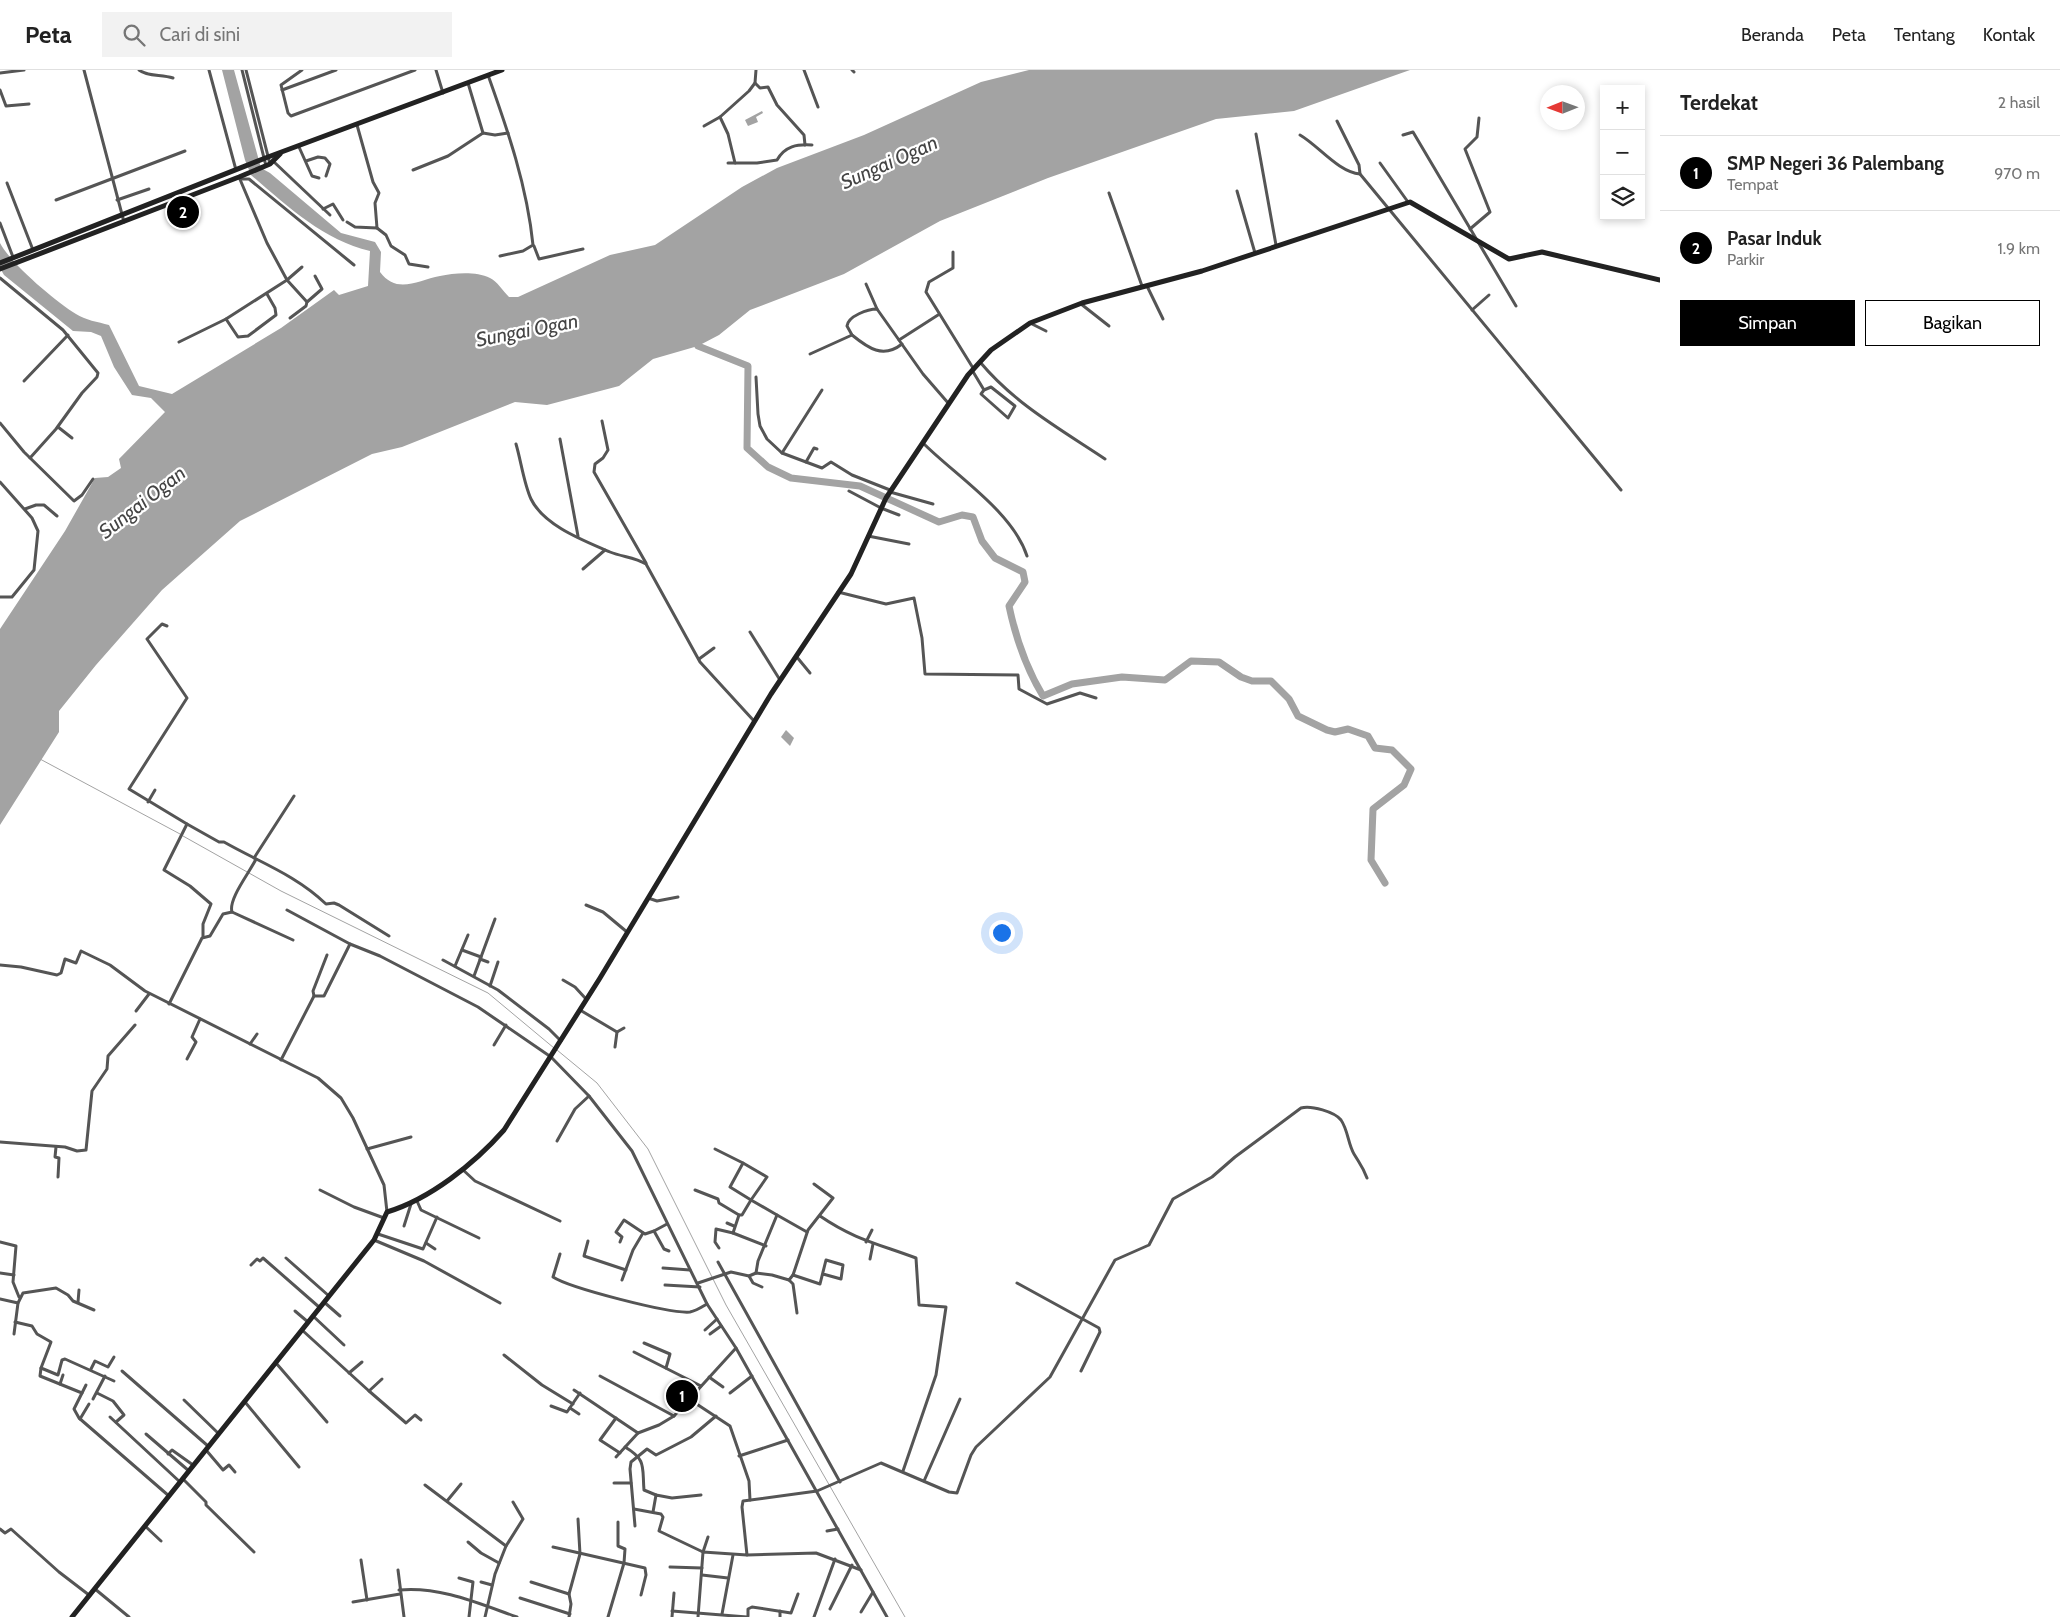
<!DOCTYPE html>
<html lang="id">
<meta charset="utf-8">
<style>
:root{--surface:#fff;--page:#f2f2f2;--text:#222;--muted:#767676;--line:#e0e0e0;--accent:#000}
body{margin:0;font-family:Cabin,sans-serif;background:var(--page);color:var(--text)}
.controls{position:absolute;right:15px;top:15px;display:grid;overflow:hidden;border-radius:0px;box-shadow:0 2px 8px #0003}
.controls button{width:45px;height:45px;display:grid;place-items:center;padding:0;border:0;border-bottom:1px solid var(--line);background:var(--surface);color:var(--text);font:25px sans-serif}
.compass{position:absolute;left:1540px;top:15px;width:45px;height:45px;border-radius:50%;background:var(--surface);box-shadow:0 2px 8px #0003;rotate:269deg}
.you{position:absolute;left:1001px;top:862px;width:18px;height:18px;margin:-12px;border:4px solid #fff;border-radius:50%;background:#1a73e8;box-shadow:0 0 0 8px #1a73e833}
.badge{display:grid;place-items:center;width:32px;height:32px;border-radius:50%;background:var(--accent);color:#fff;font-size:16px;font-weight:700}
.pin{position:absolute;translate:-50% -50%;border:2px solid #fff;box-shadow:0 1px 5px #0006}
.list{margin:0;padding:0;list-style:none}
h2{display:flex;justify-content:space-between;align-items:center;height:65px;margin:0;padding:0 20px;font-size:21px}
h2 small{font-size:16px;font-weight:400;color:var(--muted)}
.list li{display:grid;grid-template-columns:32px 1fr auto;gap:15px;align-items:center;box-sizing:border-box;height:75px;padding:0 20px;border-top:1px solid var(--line)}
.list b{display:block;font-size:19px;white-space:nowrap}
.list p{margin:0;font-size:16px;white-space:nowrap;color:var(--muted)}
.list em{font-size:16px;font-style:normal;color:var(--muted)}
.actions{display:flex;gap:10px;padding:15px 20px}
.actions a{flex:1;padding:11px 0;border:1px solid var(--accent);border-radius:0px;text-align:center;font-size:18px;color:var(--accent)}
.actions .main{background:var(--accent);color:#fff}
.icon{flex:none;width:28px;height:28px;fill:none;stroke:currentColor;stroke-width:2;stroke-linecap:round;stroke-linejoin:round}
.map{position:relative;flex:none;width:1660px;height:1547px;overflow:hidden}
header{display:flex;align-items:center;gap:30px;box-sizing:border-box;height:70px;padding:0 25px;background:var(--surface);border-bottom:1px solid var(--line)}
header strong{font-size:24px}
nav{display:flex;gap:28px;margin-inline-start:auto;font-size:18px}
.search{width:350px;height:45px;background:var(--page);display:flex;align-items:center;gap:12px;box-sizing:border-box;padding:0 18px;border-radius:0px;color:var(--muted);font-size:19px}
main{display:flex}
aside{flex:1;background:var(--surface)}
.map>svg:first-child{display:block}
.water{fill:#a3a3a3}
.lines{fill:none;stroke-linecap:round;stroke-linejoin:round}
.stream{stroke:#a3a3a3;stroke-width:1}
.river{stroke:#a3a3a3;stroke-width:7}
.street{stroke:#555;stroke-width:3}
.secondary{stroke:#222;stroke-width:5}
.labels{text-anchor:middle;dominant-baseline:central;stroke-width:4.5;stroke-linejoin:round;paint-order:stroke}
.water-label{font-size:20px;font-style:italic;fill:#444;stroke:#fff}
</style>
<header>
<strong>Peta</strong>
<div class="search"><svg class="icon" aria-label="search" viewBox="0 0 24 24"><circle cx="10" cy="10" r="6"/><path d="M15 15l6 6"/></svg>Cari di sini</div>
<nav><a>Beranda</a><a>Peta</a><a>Tentang</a><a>Kontak</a></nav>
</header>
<main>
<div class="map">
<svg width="1660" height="1547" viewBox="0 0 1660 1547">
<rect width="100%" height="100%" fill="#fff"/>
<!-- water -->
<g class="water">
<path d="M222,0H234L261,98L270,103L341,163L375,172L381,182L380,202C397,225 418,210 440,206C454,203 476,201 490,208C497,211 503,221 509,227H518L610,185L655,175L742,117L777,98L864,65L981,12L1029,0H1410L1294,41L1216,49L1048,108L940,151L844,204L750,240L719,265L698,276L653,289L619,316L547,335L515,332L402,377L372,384L240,451L162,520L96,595L59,641V662L0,755V559L65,461L95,408L108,407L121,398L119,389L165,342L151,328L132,325L114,297L101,266L91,262L73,261L4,205L0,198V173C11,194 55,231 76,244C85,250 98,252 109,255L139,316L172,324L281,258L334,220L339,225L368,216L370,181C323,170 287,136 251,105L245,90Z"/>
<polygon points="762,41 763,43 756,47 758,52 748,56 745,50"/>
<polygon points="786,660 794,668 790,676 781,667"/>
</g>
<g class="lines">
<!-- stream -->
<g class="stream">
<polyline points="40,689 180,764"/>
<polyline points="183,766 281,821 488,923 554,978"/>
<polyline points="557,980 597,1013 648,1079 726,1235 905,1547"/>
</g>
<!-- river -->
<path class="river" d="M698,276L748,296L747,378L768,397L791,408L860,416L939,452L962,445L973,447L982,471L995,488L1023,502L1025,512L1009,536C1016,569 1026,598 1043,626L1072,614L1122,607L1165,610L1191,591L1219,592L1241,607L1252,611H1271L1289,629L1298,646L1327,660L1335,662L1348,659L1368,666L1375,678L1392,680L1411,699L1404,715L1373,739L1371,790L1385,813"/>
<!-- street -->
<g class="street">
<polyline points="84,0 124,152"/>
<path d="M139,0C148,7 162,4 173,8"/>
<polyline points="209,0 236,100"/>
<polyline points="242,0 266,96"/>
<polyline points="246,0 270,94"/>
<polyline points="302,0 281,15 288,43 291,46 415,0"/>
<polyline points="436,0 443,23"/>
<path d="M756,0L755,13L749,21L720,47L728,64L735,93H757L777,90C785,76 797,74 812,75"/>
<polyline points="804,0 818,37"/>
<polyline points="852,0 854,2"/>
<polyline points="0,3 24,0"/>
<path d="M488,5C508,61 527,116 533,175L523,181L500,186"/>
<polyline points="468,13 483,63"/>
<polyline points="755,13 760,18 768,17 777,35 804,65 805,75"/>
<polyline points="0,20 6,36 29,34"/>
<polyline points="282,20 336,0"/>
<polyline points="1337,51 1359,95 1360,104 1621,420"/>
<polyline points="704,56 720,47"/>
<polyline points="1256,64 1276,175"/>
<path d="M1300,65C1319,76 1338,102 1360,104"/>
<polyline points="1403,65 1413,62 1516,236"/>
<polyline points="299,77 312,106 319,108"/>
<polyline points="273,91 330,145"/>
<polyline points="306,91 318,87 325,88 330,94 326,106"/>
<polyline points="728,93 735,93"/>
<polyline points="1380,93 1408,132"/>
<polyline points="413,100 448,86 483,63 495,65 508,63"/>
<polyline points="240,109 249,109 354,195"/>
<polyline points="7,113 33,180"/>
<polyline points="1237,121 1255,183"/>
<polyline points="1109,123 1142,216"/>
<polyline points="56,130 185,81"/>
<polyline points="117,130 149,119"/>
<polyline points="323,139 333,134 343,150"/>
<polyline points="347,152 355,157 377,158 375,133 379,123 373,112 357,55"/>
<polyline points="0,153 13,187"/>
<polyline points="377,158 386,165 391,176 405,185 409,194 428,197"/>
<polyline points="1470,159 1490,142 1465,79 1477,67 1479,48"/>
<polyline points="534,176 539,189 583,179"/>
<polyline points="953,182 953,198 929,212 926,222 973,298"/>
<polyline points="302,197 287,210 307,232"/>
<polyline points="0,208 63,260 98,303 97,307 82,323 56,359 30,388"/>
<polyline points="866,214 877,239"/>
<polyline points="1147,216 1163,249"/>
<polyline points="1081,234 1109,256"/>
<polyline points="1472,240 1489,225"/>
<polyline points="290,248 306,236 307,232 322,219 315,206"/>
<polyline points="226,249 238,267 248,266 276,245 275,238 267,224"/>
<polyline points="1030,253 1046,261"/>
<path d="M852,265C868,278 883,289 902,274"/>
<polyline points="899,270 938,245"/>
<polyline points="179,272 226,249 287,210 267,173 239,107"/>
<path d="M810,284L852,265L847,256C848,246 868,239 877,239L923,304L949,334"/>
<path d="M980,292C1015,334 1060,359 1105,389"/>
<polyline points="972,300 984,320 981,324 1008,348 1015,336 991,317 984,320"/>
<polyline points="756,307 758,344 760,356 767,369 782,383 822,398 831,392 852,405 890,420"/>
<polyline points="24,311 68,265"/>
<polyline points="602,351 608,380 603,388 595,394 594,402 646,493"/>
<polyline points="0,353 24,382 74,431 82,425 93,409"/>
<polyline points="58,357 72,368"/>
<polyline points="560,369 578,466"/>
<path d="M923,373C955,405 1013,442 1027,486"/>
<path d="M516,374C521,391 524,414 531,429C544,456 585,471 610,482C622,487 635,487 646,494L700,592L754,651"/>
<polyline points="782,383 822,320"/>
<polyline points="806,392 814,378 817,379"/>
<polyline points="0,412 32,448 38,461 34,500 12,527 0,527"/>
<polyline points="849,421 881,438 899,445"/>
<polyline points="890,422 933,434"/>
<polyline points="25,439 36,435 44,435 57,446"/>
<polyline points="868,466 909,474"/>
<polyline points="583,499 605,480"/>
<polyline points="838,522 886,534 914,528 922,568 925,604 1018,605 1019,619 1047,634 1080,623 1096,628"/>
<polyline points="167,556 162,554 147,569 187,628 129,719 187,754 164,800 190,816 211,834 203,854 203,866"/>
<polyline points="750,562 780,610"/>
<polyline points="796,586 810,603"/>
<polyline points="699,589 714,578"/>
<polyline points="148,732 155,720"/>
<path d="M187,754L219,772H224C259,792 296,805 326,834L334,833L339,835L389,866"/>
<polyline points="254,788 294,726"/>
<polyline points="648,828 657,831 678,827"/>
<polyline points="586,835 603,842 627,862"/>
<path d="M232,842C228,829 250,802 256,789"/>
<polyline points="350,874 380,886 478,937 551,987 589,1026 632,1081 707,1234 736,1278 887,1547"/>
<polyline points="462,880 481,887"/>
<polyline points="480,889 488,892"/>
<polyline points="443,890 498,920 549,959 561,971"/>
<polyline points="0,895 21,897 57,905 61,903 65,889 76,893 81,881 110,895 145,921 318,1008 341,1028 353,1048 384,1115 387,1142"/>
<polyline points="455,896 468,865"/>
<polyline points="474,906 495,849"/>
<polyline points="563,910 575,917 586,929"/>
<polyline points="490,916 498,892"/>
<polyline points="314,926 313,921 327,885"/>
<polyline points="169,934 202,868 210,866 223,844 232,842 293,870"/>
<polyline points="580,940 617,962 615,977"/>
<polyline points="136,941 149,924"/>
<polyline points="617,962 624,958"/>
<polyline points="250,974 257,964"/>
<polyline points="494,975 506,955"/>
<polyline points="187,989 196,972 192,967 200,949"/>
<polyline points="281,990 314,926 324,926 350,874 287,840"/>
<polyline points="557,1071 575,1039 589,1026"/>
<polyline points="0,1072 65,1077 77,1081 86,1080 92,1021 107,999 108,986 135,955"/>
<polyline points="56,1077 55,1087 59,1088 58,1107"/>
<polyline points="367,1079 411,1067"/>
<polyline points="715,1079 743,1093"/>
<polyline points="462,1099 475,1111 560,1151"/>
<polyline points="320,1120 354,1137 384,1148"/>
<polyline points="695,1120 718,1129 719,1133 739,1145"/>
<polyline points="417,1131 421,1140 479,1168"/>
<polyline points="777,1145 807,1162"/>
<path d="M820,1146C855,1170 879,1174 916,1188L919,1235L946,1237L936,1305L903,1401"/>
<polyline points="727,1153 734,1156"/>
<polyline points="667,1154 654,1161 664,1179 669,1181"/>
<polyline points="404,1156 411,1134"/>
<polyline points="733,1163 739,1145 742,1145 751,1130 730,1117 743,1093 767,1107 751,1130 777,1145 758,1191 756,1203"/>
<polyline points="378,1164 423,1179 437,1147"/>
<polyline points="374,1170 424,1191 500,1233"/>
<polyline points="588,1171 584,1186 626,1200"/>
<polyline points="0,1172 16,1176 13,1212 19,1227"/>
<polyline points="620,1172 622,1167 616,1162 624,1150 645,1164 654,1161"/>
<polyline points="866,1172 872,1160"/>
<polyline points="426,1173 435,1179"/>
<polyline points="719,1178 715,1172 716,1159 733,1163 766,1176"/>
<path d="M560,1184L553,1207C570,1218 670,1244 690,1242C696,1241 702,1237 707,1234"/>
<polyline points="286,1188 329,1226"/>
<polyline points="870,1189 873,1174"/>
<polyline points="718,1192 840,1412"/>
<polyline points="251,1195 257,1189 260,1191 263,1188 319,1237"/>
<polyline points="663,1198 690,1200"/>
<polyline points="0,1203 14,1205"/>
<polyline points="793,1205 808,1160 833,1128 814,1114"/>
<polyline points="749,1206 753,1213 762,1217"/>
<polyline points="622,1210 633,1180 643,1163"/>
<polyline points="789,1210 793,1214 797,1243"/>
<polyline points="698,1213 731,1202 749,1206 756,1203 772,1205 789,1210 793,1205 820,1214 826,1190 843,1195 841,1209 823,1204"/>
<polyline points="1017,1213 1099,1258 1100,1262 1081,1301"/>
<polyline points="665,1215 700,1217"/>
<polyline points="0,1229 18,1233"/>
<polyline points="78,1232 79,1220"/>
<polyline points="324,1232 340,1246"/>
<polyline points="295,1241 308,1252"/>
<polyline points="313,1246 344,1275"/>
<polyline points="15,1252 32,1256 37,1264 51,1272 41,1298 40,1306 82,1323 74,1339 79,1348 169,1426"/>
<polyline points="302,1260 369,1321 382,1309"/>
<polyline points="705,1260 717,1249"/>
<polyline points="14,1264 18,1233 23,1223 56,1218 68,1225 73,1231 94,1240"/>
<polyline points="710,1264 721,1256"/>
<polyline points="644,1273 670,1284 666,1298"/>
<polyline points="634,1282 701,1316"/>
<polyline points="504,1285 542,1315 573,1334"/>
<polyline points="276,1293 327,1352"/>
<polyline points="41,1298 58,1305 62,1290 65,1289 114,1311"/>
<polyline points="91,1299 95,1291 108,1297 114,1287"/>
<polyline points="122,1301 208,1376"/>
<polyline points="349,1303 362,1292"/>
<polyline points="600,1306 674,1346"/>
<polyline points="709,1307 723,1317"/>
<polyline points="60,1314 63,1305"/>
<polyline points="574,1320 638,1363 659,1355 674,1346 736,1278"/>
<polyline points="369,1321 406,1353 415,1345 421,1350"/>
<polyline points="82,1323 86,1315"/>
<polyline points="97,1323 113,1331 124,1345 116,1352"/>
<polyline points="730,1323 752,1306"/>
<polyline points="93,1329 105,1306"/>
<polyline points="689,1329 730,1356 749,1411 750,1430"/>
<polyline points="184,1330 219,1364"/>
<polyline points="245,1332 299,1397"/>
<polyline points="551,1336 567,1342 580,1323"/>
<polyline points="570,1338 579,1344"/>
<polyline points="110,1347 180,1412"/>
<polyline points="616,1348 600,1370 620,1383"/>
<polyline points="80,1349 89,1334"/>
<polyline points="146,1364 189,1401"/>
<path d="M625,1377C647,1390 642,1397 644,1420L656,1425"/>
<polyline points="206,1380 223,1400 229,1395 235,1402"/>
<polyline points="168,1384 172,1380 193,1395"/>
<polyline points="739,1386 788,1370"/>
<polyline points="616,1387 638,1363"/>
<polyline points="183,1409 206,1432 206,1435 254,1482"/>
<polyline points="924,1411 960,1329"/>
<polyline points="614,1413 631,1413"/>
<polyline points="425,1415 506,1476 495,1504 485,1547"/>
<polyline points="447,1431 461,1414"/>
<polyline points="634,1439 661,1444 663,1447 659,1461 703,1482 708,1467"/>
<polyline points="653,1442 656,1425 672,1428 701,1425"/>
<polyline points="145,1456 161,1471"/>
<polyline points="635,1456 630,1399 631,1392 647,1379 656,1385 691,1367 716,1346"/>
<polyline points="0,1459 5,1463 11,1459 59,1502 89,1525"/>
<polyline points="827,1461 838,1459"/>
<polyline points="468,1472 481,1483 499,1493"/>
<polyline points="506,1476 523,1449 513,1432"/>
<polyline points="553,1477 645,1498 646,1505 641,1525"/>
<polyline points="747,1485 816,1483 861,1500"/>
<polyline points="361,1490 367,1530"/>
<polyline points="670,1497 702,1498"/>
<polyline points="398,1500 404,1547"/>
<polyline points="702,1505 728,1508"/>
<polyline points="459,1508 473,1512 469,1547"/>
<polyline points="481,1512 492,1515"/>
<polyline points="531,1512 569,1524"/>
<polyline points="95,1519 129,1547"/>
<path d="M399,1520C440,1516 480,1534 517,1547"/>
<polyline points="520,1528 570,1544"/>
<polyline points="353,1532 400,1524"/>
<polyline points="830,1539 852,1495"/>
<polyline points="672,1541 747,1547"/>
<polyline points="861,1542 873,1522"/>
<polyline points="722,1544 733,1485"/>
<polyline points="748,1546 748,1539 752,1537 791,1543 798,1524"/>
<polyline points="569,1547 571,1534 569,1524 580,1484 578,1449"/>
<polyline points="608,1547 624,1493 625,1479 618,1476 618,1452"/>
<polyline points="672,1547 674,1523"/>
<path d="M698,1547L703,1482L747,1485L742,1437L743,1431L817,1421L881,1393L949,1422L957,1423L971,1385L976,1377L1050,1307L1115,1190L1149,1175L1173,1129L1212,1107L1235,1087L1301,1038C1311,1035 1335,1042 1341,1050C1348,1060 1348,1074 1354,1084C1360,1094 1363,1097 1367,1108"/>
<polyline points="780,1547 780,1541"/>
<polyline points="814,1547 835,1489"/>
</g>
<!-- secondary -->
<g class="secondary">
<polyline points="0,193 268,87 502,0"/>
<polyline points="0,199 239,107 270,94 280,84"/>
<path d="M72,1547L374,1170L387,1142C430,1129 474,1094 504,1060L600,908L771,624L851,504L886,428L968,305L991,280L1030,253L1082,233L1202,201L1410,132L1509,189L1542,182L1660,210"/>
</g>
</g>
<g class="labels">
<!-- water labels -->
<g class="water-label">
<text transform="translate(889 92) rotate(-24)">Sungai Ogan</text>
<text transform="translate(527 260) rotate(-11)">Sungai Ogan</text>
<text transform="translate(142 432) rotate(-38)">Sungai Ogan</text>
</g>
</g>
</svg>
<div class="controls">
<button>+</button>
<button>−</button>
<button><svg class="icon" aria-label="layers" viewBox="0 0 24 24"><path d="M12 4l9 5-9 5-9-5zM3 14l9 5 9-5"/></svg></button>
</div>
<svg class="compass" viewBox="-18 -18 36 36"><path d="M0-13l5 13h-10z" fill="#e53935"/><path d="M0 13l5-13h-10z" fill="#767676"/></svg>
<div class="you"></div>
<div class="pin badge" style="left:682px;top:1326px">1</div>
<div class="pin badge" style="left:183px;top:142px">2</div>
</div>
<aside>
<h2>Terdekat<small>2 hasil</small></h2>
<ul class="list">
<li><span class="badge">1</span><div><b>SMP Negeri 36 Palembang</b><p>Tempat</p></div><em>970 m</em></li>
<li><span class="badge">2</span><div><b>Pasar Induk</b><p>Parkir</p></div><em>1.9 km</em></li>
</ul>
<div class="actions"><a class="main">Simpan</a><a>Bagikan</a></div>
</aside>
</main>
